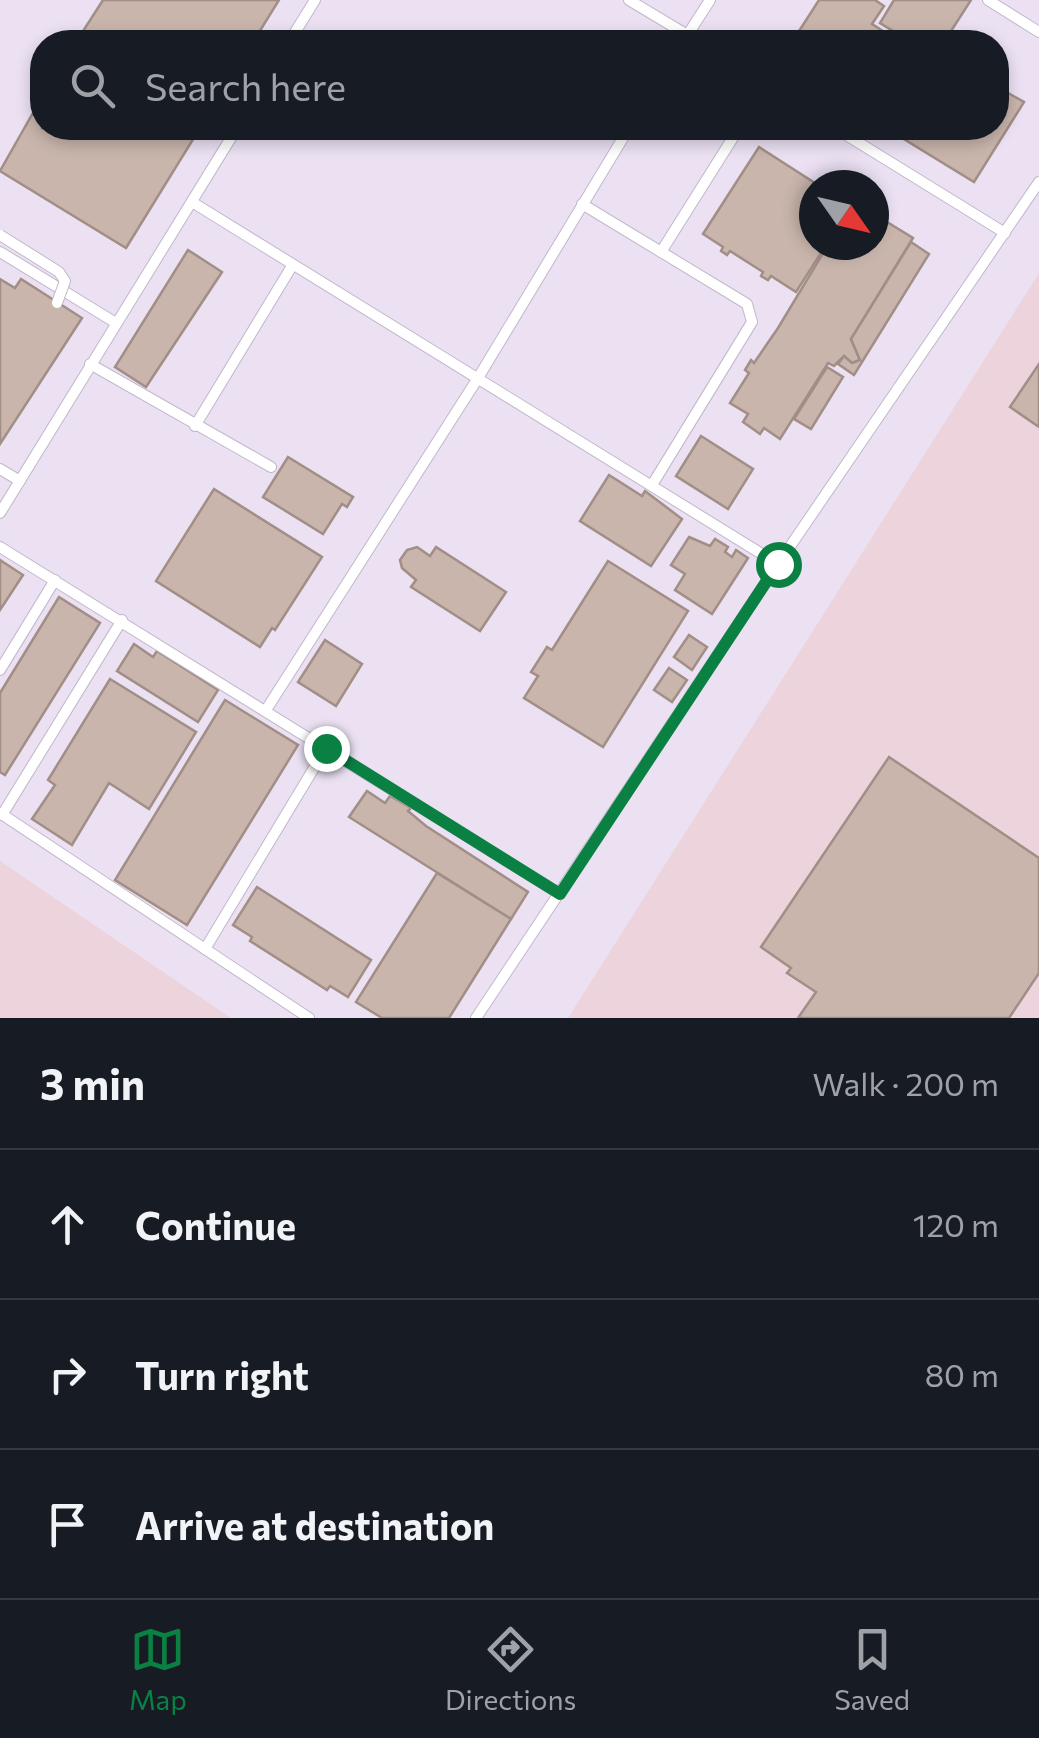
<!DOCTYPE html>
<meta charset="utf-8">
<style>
:root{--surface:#171b24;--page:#20242c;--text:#f1f3f6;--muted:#9ea1a6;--line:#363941;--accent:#0b8043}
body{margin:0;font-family:Commissioner,sans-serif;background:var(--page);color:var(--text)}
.compass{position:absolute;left:799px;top:170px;width:90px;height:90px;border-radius:50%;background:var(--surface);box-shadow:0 5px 15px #0003;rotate:124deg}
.stop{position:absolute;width:30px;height:30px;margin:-22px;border:8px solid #0b8043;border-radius:50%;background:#fff}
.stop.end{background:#0b8043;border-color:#fff;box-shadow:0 2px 10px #0008}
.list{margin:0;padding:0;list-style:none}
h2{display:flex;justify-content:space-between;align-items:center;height:130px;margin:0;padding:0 40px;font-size:42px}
h2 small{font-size:32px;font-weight:400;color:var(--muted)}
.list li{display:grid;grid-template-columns:65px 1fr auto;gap:30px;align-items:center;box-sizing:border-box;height:150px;padding:0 40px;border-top:2px solid var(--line)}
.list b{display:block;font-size:38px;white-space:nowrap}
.list em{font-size:32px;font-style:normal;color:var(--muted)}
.icon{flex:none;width:55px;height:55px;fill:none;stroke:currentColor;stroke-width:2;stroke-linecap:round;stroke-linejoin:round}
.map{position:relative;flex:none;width:1039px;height:1018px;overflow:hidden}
.search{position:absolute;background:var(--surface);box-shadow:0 5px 15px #0003;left:30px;right:30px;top:30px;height:110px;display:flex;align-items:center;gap:25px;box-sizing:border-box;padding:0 35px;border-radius:40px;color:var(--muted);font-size:38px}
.sheet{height:580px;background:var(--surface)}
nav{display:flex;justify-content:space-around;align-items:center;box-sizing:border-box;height:140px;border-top:2px solid var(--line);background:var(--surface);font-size:28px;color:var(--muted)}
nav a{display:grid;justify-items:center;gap:5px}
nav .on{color:var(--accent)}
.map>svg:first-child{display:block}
.industrial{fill:#edd4dc}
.building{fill:#c9b5ac;stroke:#a18e86;stroke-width:2.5}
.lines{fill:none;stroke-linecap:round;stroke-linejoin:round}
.service-casing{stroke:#c1b7c9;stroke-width:12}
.service{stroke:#fff;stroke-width:10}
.service-bridge-casing{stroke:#c1b7c9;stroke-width:12;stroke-linecap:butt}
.service-bridge{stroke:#fff;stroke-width:10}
.route{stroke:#0b8043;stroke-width:12}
</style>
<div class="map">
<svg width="1039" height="1018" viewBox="0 0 1039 1018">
<rect width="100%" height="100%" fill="#ebe1f3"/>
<!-- industrial -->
<g class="industrial">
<polygon points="1039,273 1039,1018 568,1018"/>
<polygon points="0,861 231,1018 0,1018"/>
</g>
<!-- building -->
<g class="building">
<polygon points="103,0 279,0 253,42 76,42"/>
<polygon points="819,0 875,0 884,6 872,24 892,37 889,42 792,42"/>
<polygon points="894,0 971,0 944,42 897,42 901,36 880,23"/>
<polygon points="996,86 1024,102 974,182 899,136 904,128 996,128"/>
<polygon points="42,97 42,128 200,128 126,248 0,171"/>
<polygon points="759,147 818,185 814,185 814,245 826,245 796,292 771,276 768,280 761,276 763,272 730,251 727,255 721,251 723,247 703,234"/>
<polygon points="874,214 913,238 851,339 860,360 852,363 844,356 834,366 828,363 780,439 764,428 760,434 743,422 748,414 730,403 749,373 745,370 751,360 754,363 778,328 828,245 874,245"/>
<polygon points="911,242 929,254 854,375 838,364 844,356 852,363 860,360 851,339"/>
<polygon points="188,250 222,272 146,387 115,367"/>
<polygon points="0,279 15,288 21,279 82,318 0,444"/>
<polygon points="1039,364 1039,427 1010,407"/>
<polygon points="827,367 843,377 811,429 794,419"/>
<polygon points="701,436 753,469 728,509 676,476"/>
<polygon points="288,457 353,497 347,507 342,504 323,534 263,497"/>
<polygon points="609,475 642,496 645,491 682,519 651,566 580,521"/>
<polygon points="214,489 322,557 275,630 272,628 260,647 156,581"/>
<polygon points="689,537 710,546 715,539 728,547 725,552 732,557 736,550 748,558 712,614 675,590 685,574 671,565"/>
<polygon points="417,547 430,556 436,547 506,592 480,631 411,587 416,580 402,568 400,560 407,550"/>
<polygon points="0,560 23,575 0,610"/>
<polygon points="608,561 688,611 603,747 524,698 538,676 531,672 547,647 552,650"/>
<polygon points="59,597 100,623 5,775 0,772 0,693"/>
<polygon points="689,635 707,647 692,670 674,657"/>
<polygon points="325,640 362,664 336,706 298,682"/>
<polygon points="134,644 153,657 157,651 218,690 198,722 117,671"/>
<polygon points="669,668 687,680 672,702 654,690"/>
<polygon points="110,679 196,732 149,809 109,783 72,845 32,819 55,785 48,780"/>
<polygon points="225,700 298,745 187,925 115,880"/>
<polygon points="889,757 1039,858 1039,973 1009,1018 798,1018 816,992 787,973 791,968 761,947"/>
<polygon points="367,791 385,803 390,796 411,808 408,811 426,826 528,892 511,919 349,817"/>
<polygon points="437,873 511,919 449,1018 382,1018 356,1002"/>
<polygon points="257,887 371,960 348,997 330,986 327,990 250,941 252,937 233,925"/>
</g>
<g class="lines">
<defs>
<g id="service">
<polyline points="629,0 699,42"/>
<polyline points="988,0 1039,32"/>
<polyline points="289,42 315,0"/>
<polyline points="683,42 710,0"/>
<polyline points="835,128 1005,233"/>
<polyline points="192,202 778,564"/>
<polyline points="582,204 747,304 752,322 652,485"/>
<polyline points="0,252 116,323"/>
<polyline points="661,252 739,128"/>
<polyline points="90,364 271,467"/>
<polyline points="195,426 292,266"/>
<polyline points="0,469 20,481"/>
<polyline points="0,513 237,128"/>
<polyline points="0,547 560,894"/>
<polyline points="0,670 55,580"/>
<polyline points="266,710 478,378 629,128"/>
<polyline points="0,813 309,1018"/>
<polyline points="2,815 122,620"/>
<polyline points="205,949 326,748"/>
<polyline points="476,1018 778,564 1039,182"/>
</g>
</defs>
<!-- service casing -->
<use href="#service" class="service-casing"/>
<!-- service -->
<use href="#service" class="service"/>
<defs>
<polyline id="service-bridge" points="0,235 59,272 65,281 57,303"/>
</defs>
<!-- service-bridge casing -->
<use href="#service-bridge" class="service-bridge-casing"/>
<!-- service-bridge -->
<use href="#service-bridge" class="service-bridge"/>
</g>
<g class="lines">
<!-- route -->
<polyline class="route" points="326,748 560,894 778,564"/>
</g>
</svg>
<svg class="compass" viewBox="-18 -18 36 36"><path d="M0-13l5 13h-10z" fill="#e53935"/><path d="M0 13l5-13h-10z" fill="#9ea1a6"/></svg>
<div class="stop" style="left:778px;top:564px"></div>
<div class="stop end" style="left:326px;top:748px"></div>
<div class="search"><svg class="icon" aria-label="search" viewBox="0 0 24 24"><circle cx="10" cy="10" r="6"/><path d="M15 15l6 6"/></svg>Search here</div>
</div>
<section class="sheet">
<h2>3 min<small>Walk · 200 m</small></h2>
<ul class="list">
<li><svg class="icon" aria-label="ahead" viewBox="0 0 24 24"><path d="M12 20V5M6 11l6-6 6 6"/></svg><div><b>Continue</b></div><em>120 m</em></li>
<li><svg class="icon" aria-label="right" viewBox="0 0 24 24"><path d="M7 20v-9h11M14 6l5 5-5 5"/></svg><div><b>Turn right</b></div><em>80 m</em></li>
<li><svg class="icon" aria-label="arrive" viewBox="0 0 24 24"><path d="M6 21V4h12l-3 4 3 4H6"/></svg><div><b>Arrive at destination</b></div></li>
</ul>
</section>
<nav>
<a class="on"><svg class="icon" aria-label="map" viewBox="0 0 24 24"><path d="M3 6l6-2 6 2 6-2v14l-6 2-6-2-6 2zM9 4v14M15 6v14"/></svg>Map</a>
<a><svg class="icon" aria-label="directions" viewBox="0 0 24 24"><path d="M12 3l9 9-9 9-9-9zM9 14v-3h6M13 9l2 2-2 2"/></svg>Directions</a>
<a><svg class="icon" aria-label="saved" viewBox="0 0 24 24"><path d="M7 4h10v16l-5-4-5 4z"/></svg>Saved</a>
</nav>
